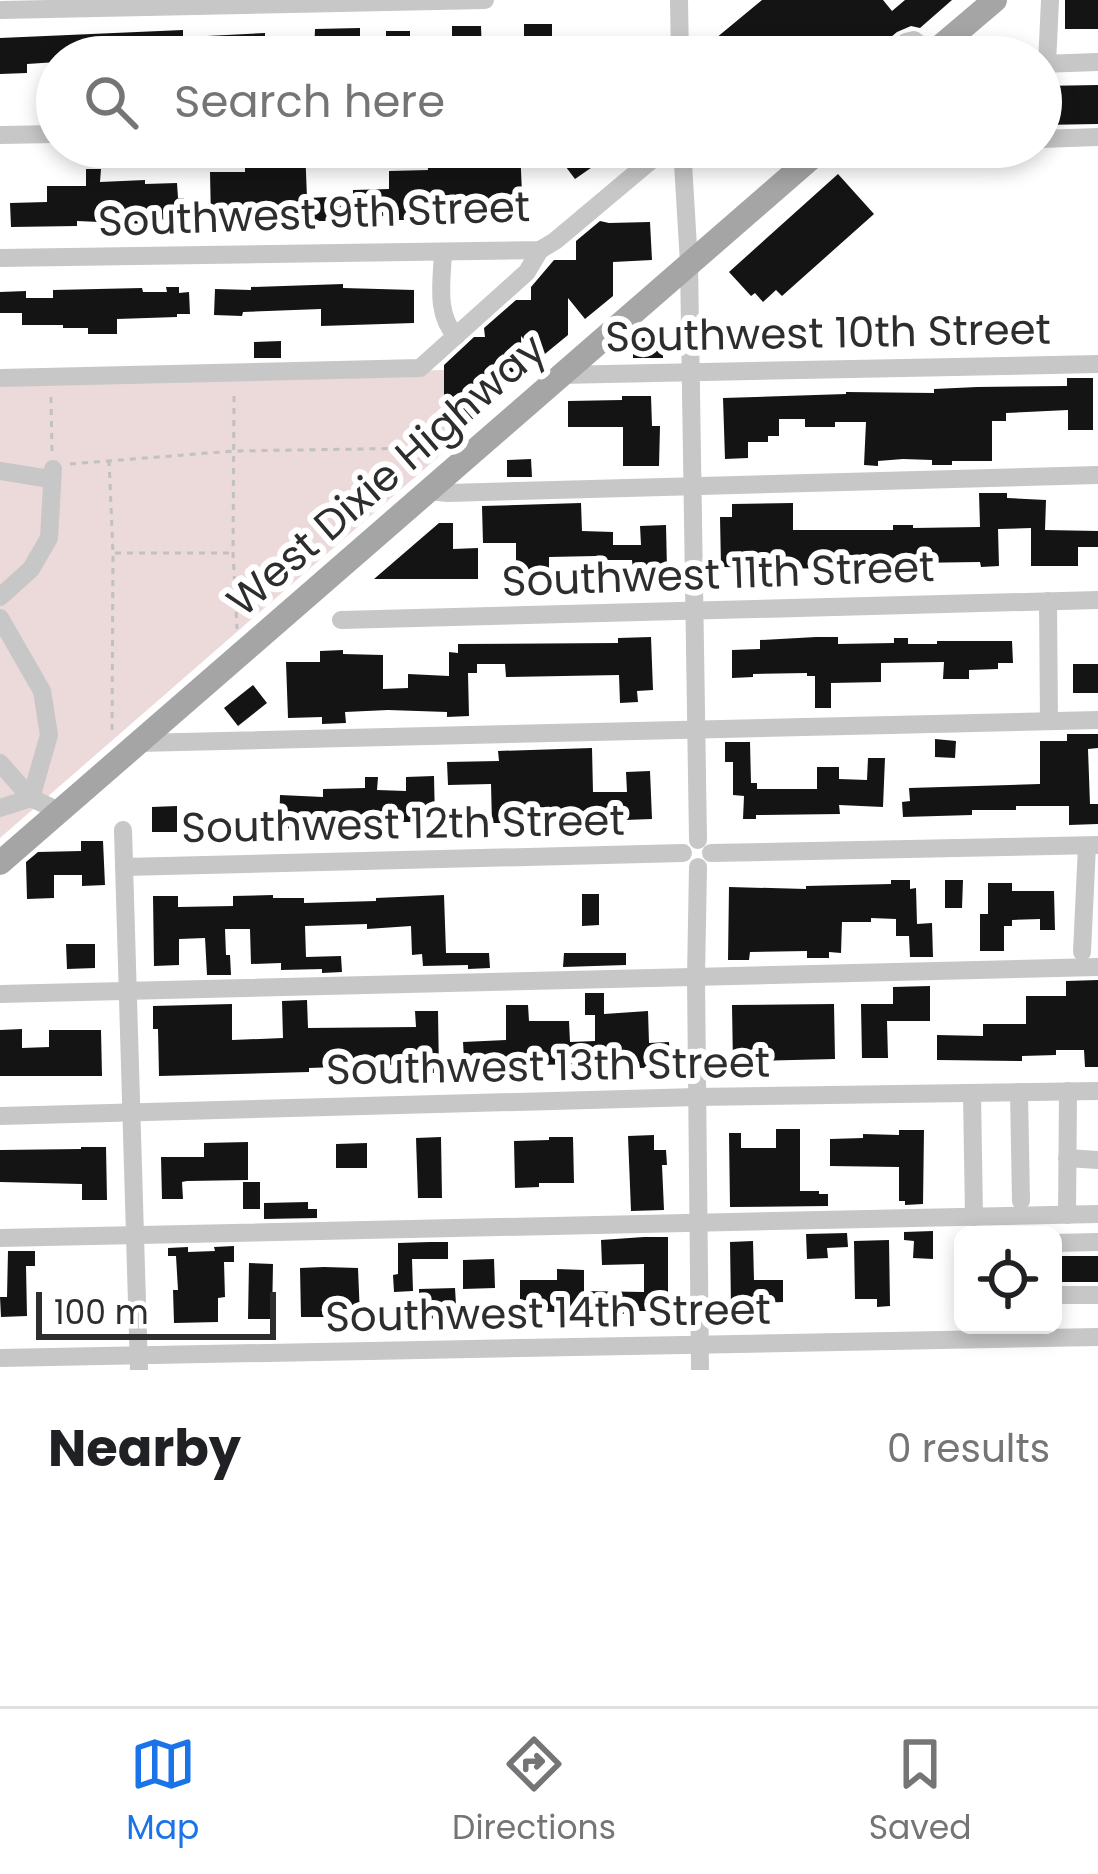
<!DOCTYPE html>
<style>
:root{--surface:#fff;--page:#f6f6f6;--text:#202124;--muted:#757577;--line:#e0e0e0;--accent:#1a73e8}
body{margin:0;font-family:Poppins,sans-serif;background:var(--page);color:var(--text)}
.controls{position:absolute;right:36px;bottom:36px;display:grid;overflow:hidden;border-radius:18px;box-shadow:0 6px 18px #0003}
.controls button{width:108px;height:108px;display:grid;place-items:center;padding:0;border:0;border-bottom:3px solid var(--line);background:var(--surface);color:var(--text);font:60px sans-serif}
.scale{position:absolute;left:36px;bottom:30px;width:240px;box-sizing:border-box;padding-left:12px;border:6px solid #2d2d2d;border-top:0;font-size:33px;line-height:42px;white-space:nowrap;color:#2d2d2d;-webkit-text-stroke:9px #fff;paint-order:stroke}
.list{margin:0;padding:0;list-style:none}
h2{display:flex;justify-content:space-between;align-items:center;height:156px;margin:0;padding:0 48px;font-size:51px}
h2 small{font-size:39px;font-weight:400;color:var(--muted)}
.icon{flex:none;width:66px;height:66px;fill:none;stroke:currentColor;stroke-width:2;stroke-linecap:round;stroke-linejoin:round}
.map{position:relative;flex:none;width:1098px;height:1370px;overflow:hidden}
.search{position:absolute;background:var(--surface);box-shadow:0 6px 18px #0003;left:36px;right:36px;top:36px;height:132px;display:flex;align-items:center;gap:30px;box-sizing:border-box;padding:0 42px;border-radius:66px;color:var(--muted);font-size:45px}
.sheet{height:336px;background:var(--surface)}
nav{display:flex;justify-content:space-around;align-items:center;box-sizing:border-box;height:168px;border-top:3px solid var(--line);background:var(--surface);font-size:33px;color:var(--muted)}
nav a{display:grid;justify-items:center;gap:6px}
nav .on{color:var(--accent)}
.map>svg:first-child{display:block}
.green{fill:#ecd9d9}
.building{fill:#141414}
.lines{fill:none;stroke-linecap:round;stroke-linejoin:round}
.path{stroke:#c1c1c1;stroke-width:3;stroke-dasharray:6 6;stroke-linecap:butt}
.minor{stroke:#c7c7c7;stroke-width:18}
.major{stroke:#a5a5a5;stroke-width:24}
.labels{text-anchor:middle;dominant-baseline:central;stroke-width:12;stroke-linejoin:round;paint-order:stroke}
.street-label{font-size:42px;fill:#2d2d2d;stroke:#fff}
</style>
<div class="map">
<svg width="1098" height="1370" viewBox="0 0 1098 1370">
<rect width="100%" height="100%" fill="#fff"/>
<!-- green -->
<polygon class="green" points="444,370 445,451 0,838 0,381"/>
<!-- building -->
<g class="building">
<polygon points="762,0 883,0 892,11 905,0 952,0 920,28 911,26 897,32 879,47 875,57 711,57 704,48"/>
<rect x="1065" y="0" width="33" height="29"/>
<rect x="524" y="24" width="28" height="33"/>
<polygon points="452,26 481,26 482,57 452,57"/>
<polygon points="360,28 360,40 386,40 386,31 410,31 410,57 314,57 315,29"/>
<polygon points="183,30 183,57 57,57 57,62 27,64 27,73 0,74 0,38"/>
<polygon points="265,33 265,57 208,57 207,36"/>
<polygon points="1098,85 1098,124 1041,125 1041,86"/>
<polygon points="293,147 305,147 307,198 353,196 353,190 389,189 389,171 428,170 427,156 447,155 447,159 493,158 493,147 520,147 523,217 499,218 499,207 448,208 449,220 390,220 390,216 346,217 346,221 318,221 211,220 210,172 245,172 245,167 284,166 283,162 294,162"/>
<polygon points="521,147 586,147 598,163 575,179 566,167"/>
<polygon points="86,169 101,169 100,182 145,180 145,184 177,183 178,198 184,198 185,219 147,220 147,224 77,221 77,226 11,227 10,203 47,202 47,186 86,186"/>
<polygon points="838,174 874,214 782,296 776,290 763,302 755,293 751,296 729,272"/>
<polygon points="600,221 609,223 650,222 652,260 613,262 613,296 585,319 568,298 568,335 540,358 521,336 522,375 481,407 481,412 453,435 444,425 444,365 474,337 485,337 484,328 516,300 531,300 531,287 554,260 576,260 576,241"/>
<polygon points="343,284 343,288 414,290 414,323 321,326 321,309 243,312 242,316 214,315 215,289 251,290 251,287"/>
<polygon points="166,287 179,287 179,293 189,292 190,314 177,314 177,317 117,319 117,334 88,334 88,328 63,328 63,325 22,325 22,313 0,313 0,292 26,291 26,298 53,298 53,290 142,288 143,292 167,292"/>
<rect x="633" y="338" width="30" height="20"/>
<polygon points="281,341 281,358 254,358 254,342"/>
<polygon points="1067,378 1093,378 1093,430 1068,430 1068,410 1006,413 1006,421 992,421 992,461 952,461 952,465 932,465 932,460 903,459 878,461 878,466 864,465 866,422 835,422 835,427 805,427 805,419 779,419 779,436 768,436 768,442 748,442 748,458 725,459 723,398 846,394 846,392 934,393 934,389 977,387 1067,386"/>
<polygon points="622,396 651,396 652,426 660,426 659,466 623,466 623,427 568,427 568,401 622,400"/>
<polygon points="531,459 532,477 507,477 507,460"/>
<polygon points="979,493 1007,493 1007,498 1046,500 1045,530 1098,531 1098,547 1078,547 1078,566 1031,566 1031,528 998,529 999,566 981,567 980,562 838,564 838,569 721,567 720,517 732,517 732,504 793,503 793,530 893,530 893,525 913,525 913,528 980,527"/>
<polygon points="581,503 582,531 613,532 613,545 641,545 640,526 666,525 667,570 633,571 632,560 596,560 596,556 549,557 549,574 516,574 516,543 483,543 482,506"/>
<polygon points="439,523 453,523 453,549 478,548 478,579 374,579"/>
<polygon points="651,637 653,690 637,691 638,702 620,703 619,675 506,677 505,664 477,664 477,673 468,673 469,716 447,717 447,712 388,710 345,712 346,723 322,724 322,717 288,718 286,662 320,662 320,651 343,650 343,654 383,655 383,689 408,688 408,674 449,676 449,652 458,653 458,644 618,643 618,638"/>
<polygon points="816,637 838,637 838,644 894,643 894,638 908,638 908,644 937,644 937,641 1012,641 1013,663 998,663 998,669 969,670 969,679 943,679 944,662 881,663 881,682 831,683 831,708 815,708 815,676 807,676 807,673 753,674 753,677 732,678 732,650 760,649 760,640"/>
<rect x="1073" y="664" width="25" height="29"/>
<polygon points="253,685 267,703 238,726 224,708"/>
<polygon points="1067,734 1098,734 1098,748 1088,749 1090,804 1098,804 1098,824 1069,825 1069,806 1016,806 1016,810 972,810 972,815 903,817 902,802 910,801 909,788 1040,784 1040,741 1067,741"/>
<polygon points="935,739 956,741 955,758 935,757"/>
<polygon points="725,742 750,742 751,783 757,783 757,789 817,789 817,767 839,767 839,779 867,780 868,758 885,758 883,807 839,805 840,814 756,815 756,819 743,819 744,796 733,795 733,762 725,762"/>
<polygon points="592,748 593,792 627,792 626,772 650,771 652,819 598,821 598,817 573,817 573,822 537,823 536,814 507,814 508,823 492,823 491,784 448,785 447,762 499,761 498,751"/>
<polygon points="434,776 435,822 351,822 303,825 303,829 279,828 280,795 323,797 323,789 365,788 365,777 378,777 377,790 406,791 406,777"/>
<polygon points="177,806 177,832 152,832 152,807"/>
<polygon points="81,841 103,841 105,885 82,886 82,875 54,875 54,898 27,899 26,862 38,852 81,851"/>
<polygon points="891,880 910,880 910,889 916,888 917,924 932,923 933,957 910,957 909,936 896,936 896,919 871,918 871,922 842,922 841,953 829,952 829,958 807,958 807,951 750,952 749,960 728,960 729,887 806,889 806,886 891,884"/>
<polygon points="945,880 963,880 962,908 945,908"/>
<polygon points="988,883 1012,883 1012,891 1054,891 1055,930 1040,930 1040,919 1012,920 1012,926 1004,926 1004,951 980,951 980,914 988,914"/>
<polygon points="582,894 599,894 599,925 582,926"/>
<polygon points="273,895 273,898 304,898 304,903 376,901 376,898 444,895 446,953 489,953 490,968 468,969 468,965 423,966 422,954 412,955 411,926 367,929 367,924 305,926 306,957 341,956 342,972 322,973 322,969 281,970 281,963 251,964 250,929 225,929 226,955 230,955 231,975 207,975 205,938 179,939 179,965 154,966 153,896 178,896 178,907 233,906 233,896"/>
<polygon points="66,944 95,944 95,968 67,969"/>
<polygon points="564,953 626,953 626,965 563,967"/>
<polygon points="1098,980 1098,1067 1085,1067 1084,1050 1056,1050 1056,1055 1022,1056 1022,1061 937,1060 937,1035 983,1036 983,1024 1026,1024 1026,996 1066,996 1066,981"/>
<polygon points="930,986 930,1021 887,1021 888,1058 862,1058 861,1004 893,1004 893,987"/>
<polygon points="585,993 604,993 604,1014 648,1011 649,1043 669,1042 670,1067 640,1068 639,1062 612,1063 612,1057 579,1058 579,1064 538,1065 538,1069 474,1073 473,1058 464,1059 463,1042 506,1040 506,1005 528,1005 529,1021 569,1021 570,1042 595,1041 595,1015 585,1015"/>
<polygon points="307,1000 308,1028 416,1027 415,1011 438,1011 439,1073 416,1073 416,1064 309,1068 309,1072 159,1076 158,1029 153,1029 153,1006 232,1004 232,1040 283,1038 282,1001"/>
<polygon points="834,1004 835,1059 756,1061 756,1065 733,1065 732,1005"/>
<polygon points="22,1029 22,1048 49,1047 49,1030 101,1030 102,1076 0,1076 0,1030"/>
<polygon points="776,1129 800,1129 800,1191 819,1191 819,1194 828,1194 828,1206 730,1207 729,1133 741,1133 741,1148 776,1148"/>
<polygon points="899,1130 924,1130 923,1204 905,1205 905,1201 899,1201 899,1167 830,1166 830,1139 863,1138 863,1134 899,1135"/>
<polygon points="654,1135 654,1150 666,1150 667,1165 662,1165 664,1210 631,1211 628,1136"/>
<polygon points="441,1137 442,1198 418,1198 416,1138"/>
<polygon points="549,1137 573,1137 574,1183 539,1183 539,1187 515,1188 514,1141 549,1140"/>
<polygon points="248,1142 248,1180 187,1181 182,1182 183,1199 162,1199 161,1157 204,1157 204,1143"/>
<polygon points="367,1143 367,1168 336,1168 336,1144"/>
<polygon points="81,1147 106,1147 107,1200 82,1200 82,1184 0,1182 0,1150 81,1149"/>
<rect x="243" y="1182" width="17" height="27"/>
<polygon points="308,1202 308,1209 317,1209 317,1218 264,1219 264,1203"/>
<polygon points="933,1231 933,1259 913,1258 914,1241 904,1240 904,1232"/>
<polygon points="847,1233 848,1247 827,1248 828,1258 807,1259 806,1234"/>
<polygon points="644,1237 668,1237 668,1311 626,1311 625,1314 520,1311 520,1280 557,1280 557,1269 584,1270 584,1291 644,1292 644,1264 602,1265 601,1240"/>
<polygon points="889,1240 890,1306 877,1307 877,1299 855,1299 854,1241"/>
<polygon points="753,1241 754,1280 783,1280 783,1302 754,1303 754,1307 731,1307 730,1242"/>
<polygon points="430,1242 448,1242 448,1259 412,1259 413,1291 394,1292 393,1275 398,1274 398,1243"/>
<polygon points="234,1246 234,1262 224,1262 225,1297 218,1298 218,1322 174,1323 173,1290 178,1290 176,1256 168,1256 168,1248 188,1247 188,1252 215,1251 214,1247"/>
<polygon points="8,1251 35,1251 35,1266 26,1266 27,1316 1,1317 0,1297 7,1297"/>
<rect x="1053" y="1256" width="45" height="26"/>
<polygon points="494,1259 495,1288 463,1289 463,1260"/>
<polygon points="249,1263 273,1264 272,1319 248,1319"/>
<polygon points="324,1267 358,1268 360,1317 301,1317 300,1268"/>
<polygon points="455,1288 456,1305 445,1306 445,1318 420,1319 419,1289"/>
</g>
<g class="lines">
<!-- path -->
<g class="path">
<polyline points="234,396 233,553 237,629"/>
<polyline points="51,397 52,453"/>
<polyline points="109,460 113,553 112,733"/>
<polyline points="70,464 234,451 422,448"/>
<polyline points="115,553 231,553"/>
</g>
<!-- minor -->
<g class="minor">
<polyline points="679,0 680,57"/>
<polyline points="0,10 485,0"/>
<polyline points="888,57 906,42 914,40 937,57"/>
<polyline points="1041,64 1098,62"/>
<polyline points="1047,64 1050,0"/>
<polyline points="0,135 57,134"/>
<polyline points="1041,139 1098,137"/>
<polyline points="682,147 689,263 698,840"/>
<path d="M443,252C442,281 435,314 456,336"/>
<polyline points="0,258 540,250 555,241 667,147"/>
<polyline points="559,375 1098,364"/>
<polyline points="0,378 420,368 527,272 540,250"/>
<polyline points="0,471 50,479"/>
<polyline points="427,491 448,493 1098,475"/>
<polyline points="0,597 31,569 49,538 53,469"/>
<polyline points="1048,601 1049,721"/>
<polyline points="0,618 42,691 49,735 31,798 0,808"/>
<polyline points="341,620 1098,600"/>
<polyline points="137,743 1098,720"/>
<polyline points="0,763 31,798 59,811"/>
<polyline points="123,830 139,1370"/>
<polyline points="711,853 1098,845"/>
<polyline points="124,867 683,853"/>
<polyline points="698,867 696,977 700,1370"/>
<polyline points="1082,952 1087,846"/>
<polyline points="0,994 1098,967"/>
<polyline points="1019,1092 1021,1201"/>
<polyline points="972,1093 974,1217"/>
<polyline points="0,1116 697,1097 1098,1091"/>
<polyline points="1067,1158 1098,1160"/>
<polyline points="1067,1215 1068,1091"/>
<polyline points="0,1238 1098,1214"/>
<polyline points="1053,1243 1098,1242"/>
<polyline points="1053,1295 1098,1295"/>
<polyline points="0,1358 1098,1337"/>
</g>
<!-- major -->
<g class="major">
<polyline points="928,57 995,0"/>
<polyline points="0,863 824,147"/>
</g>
</g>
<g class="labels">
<!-- street labels -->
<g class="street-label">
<text transform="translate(314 214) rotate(-2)">Southwest 9th Street</text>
<text transform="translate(828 333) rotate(-1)">Southwest 10th Street</text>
<text transform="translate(386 475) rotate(-41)">West Dixie Highway</text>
<text transform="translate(718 574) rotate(-2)">Southwest 11th Street</text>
<text transform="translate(403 824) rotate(-1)">Southwest 12th Street</text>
<text transform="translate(548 1066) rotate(-1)">Southwest 13th Street</text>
<text transform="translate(548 1313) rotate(-1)">Southwest 14th Street</text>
</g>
</g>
</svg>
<div class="controls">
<button><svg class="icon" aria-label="locate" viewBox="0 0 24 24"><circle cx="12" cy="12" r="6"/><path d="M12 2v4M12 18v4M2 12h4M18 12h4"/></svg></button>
</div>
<div class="scale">100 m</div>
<div class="search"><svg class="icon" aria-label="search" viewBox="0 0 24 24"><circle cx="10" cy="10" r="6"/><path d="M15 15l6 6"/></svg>Search here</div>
</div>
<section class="sheet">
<h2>Nearby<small>0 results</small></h2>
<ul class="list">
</ul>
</section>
<nav>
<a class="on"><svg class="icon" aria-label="map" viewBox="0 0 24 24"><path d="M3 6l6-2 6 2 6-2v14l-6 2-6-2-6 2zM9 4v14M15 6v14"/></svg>Map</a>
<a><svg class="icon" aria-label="directions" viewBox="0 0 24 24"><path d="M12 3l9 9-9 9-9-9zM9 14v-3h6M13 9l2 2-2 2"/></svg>Directions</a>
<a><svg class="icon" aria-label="saved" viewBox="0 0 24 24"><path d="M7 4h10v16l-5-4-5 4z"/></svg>Saved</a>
</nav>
